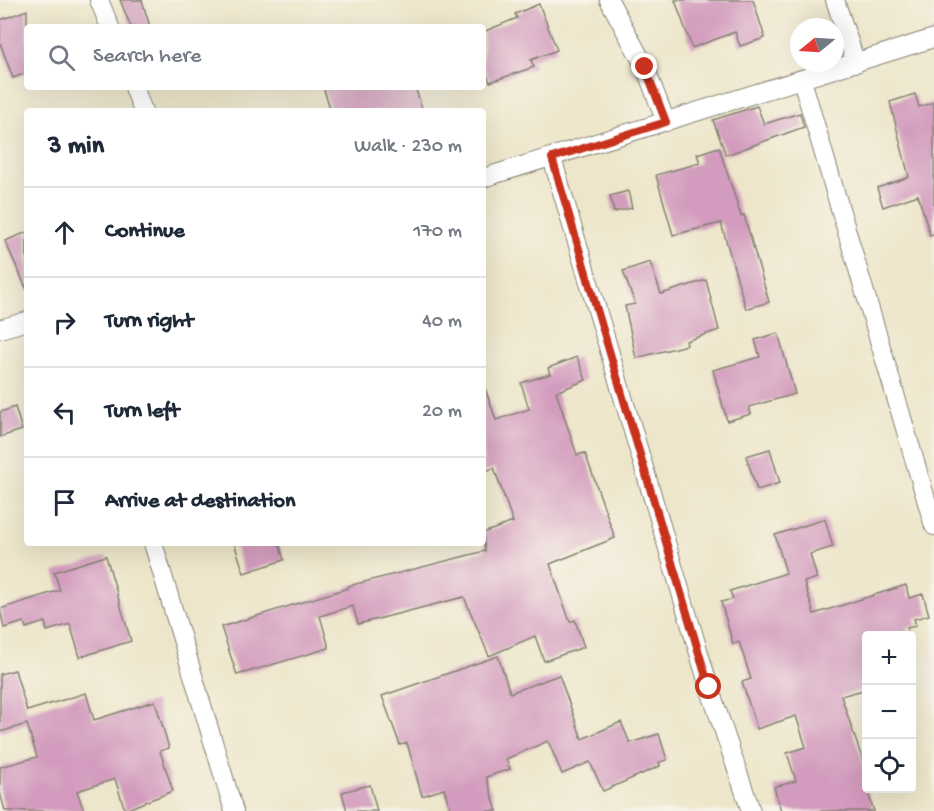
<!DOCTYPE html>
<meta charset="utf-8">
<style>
:root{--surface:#fff;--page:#f6f6f7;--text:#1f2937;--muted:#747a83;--line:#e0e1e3}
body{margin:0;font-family:"Gochi Hand",sans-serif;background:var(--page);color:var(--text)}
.controls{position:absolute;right:18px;bottom:18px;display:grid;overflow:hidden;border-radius:6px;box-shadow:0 6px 24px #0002}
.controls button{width:54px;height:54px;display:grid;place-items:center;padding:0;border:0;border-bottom:2px solid var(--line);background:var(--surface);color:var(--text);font:30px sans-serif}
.compass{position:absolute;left:790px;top:18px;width:54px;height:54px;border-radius:50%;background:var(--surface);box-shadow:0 6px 24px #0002;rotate:252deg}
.stop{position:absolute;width:18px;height:18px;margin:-14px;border:4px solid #c8321e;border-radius:50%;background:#fff}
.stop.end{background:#c8321e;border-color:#fff;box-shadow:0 2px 6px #0008}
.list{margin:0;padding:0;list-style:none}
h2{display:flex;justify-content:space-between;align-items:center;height:78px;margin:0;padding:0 24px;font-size:26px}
h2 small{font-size:20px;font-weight:400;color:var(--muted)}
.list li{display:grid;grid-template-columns:39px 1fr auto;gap:18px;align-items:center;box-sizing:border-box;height:90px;padding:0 24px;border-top:2px solid var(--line)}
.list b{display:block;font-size:22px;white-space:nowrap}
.list em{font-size:20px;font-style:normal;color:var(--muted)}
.icon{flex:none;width:33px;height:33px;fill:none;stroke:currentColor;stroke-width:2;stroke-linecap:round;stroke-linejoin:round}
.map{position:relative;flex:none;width:934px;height:811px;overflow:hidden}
.search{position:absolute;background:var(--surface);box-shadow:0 6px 24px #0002;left:24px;top:24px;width:462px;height:66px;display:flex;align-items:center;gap:15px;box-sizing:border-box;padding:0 21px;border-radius:6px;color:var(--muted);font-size:22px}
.panel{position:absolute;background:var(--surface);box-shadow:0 6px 24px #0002;left:24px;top:108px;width:462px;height:438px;border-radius:6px}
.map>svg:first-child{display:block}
.building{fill:#d39bbe}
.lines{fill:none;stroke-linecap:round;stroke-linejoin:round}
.street-casing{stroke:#848173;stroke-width:20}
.street{stroke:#fff;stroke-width:18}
.route{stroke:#c8321e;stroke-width:8}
</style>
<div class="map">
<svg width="934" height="811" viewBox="0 0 934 811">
<rect width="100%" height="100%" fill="#f7f3e8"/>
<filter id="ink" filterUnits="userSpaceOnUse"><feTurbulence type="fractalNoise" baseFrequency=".0167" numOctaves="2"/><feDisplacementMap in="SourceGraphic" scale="12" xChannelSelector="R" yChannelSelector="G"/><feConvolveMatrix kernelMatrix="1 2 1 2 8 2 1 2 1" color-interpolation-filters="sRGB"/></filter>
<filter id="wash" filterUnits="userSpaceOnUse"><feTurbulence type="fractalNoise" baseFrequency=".008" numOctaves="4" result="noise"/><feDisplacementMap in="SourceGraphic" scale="24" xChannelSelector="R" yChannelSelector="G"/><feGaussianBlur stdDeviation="1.35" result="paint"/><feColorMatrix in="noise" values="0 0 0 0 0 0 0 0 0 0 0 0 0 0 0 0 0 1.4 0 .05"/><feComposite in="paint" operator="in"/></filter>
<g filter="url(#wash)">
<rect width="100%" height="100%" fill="#ede6ca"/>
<g id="blocks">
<!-- building -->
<g class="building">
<polygon points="120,0 142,0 150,27 131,27"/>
<polygon points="675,0 753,0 765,38 740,46 735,32 692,48"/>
<polygon points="539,4 557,50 531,60 534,67 490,82 483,66 483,32 517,18 515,14"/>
<polygon points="27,10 27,73 13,78 0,43 0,20"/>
<polygon points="323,87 415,87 423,111 331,111"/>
<polygon points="915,94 919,107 934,102 934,234 930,235 918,195 883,207 877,188 909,177 890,102"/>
<polygon points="757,106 764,124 800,113 804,127 726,155 713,120"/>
<polygon points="719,147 741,216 744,215 769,302 746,309 721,223 673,235 656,175 700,163 697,154"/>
<polygon points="628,191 632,208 614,212 610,196"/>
<polygon points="27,232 27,290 5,241"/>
<polygon points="650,262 661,294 706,280 719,330 686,341 687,345 636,358 625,306 635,304 623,271"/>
<polygon points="778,333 795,394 749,407 751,414 727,421 713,370 760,357 755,340"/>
<polygon points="577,357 586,380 556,392 577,455 585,453 615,538 550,564 570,622 575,620 584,647 544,661 535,636 489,656 464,597 358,624 353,606 320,616 329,648 237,675 221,627 348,588 348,586 485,551 483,533 513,522 494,468 483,472 483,389 485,388 496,420 529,409 521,383 550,374 548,368"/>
<polygon points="15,407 22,430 0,437 0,412"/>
<polygon points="770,449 780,483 757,490 746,456"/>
<polygon points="825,519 833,547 810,554 817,578 804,582 814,614 906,585 909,598 923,594 929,615 914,619 916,626 907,628 909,636 867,636 867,689 841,696 867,773 867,790 874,811 781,811 774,787 796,781 787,753 806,747 796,716 757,729 742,682 751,679 739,642 733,644 721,602 733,599 730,591 786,573 775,535"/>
<polygon points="234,543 279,543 284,560 244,573"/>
<polygon points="106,556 131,641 80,657 70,624 47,631 45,622 26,628 24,622 4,628 0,609 60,590 54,572"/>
<polygon points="498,656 510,693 559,675 582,739 621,722 630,743 659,734 667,760 659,762 660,766 603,791 590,762 562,774 548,741 506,759 510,769 486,777 497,811 451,811 444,789 422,796 407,743 400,745 382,696"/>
<polygon points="15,670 27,711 86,693 94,720 155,701 169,748 160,751 173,791 125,810 115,779 77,791 84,811 5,811 0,792 0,767 37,757 27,724 0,732 0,674"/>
<polygon points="370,785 377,811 347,811 342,792"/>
</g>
</g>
</g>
<g filter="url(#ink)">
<use href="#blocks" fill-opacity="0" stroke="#848173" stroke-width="1.5"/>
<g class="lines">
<defs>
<g id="street">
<polyline points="99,0 110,27"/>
<polyline points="609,0 645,67 666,122"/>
<polyline points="835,0 856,63"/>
<polyline points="802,80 934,526"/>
<polyline points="134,87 143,111"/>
<polyline points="552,158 709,687 751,811"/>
<polyline points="483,178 934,38"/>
<polyline points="0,329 27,321"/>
<polyline points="153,543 234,811"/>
</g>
</defs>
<!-- street casing -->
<use href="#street" class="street-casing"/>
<!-- street -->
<use href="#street" class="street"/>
</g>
</g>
<g class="lines" filter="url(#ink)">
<!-- route -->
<polyline class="route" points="645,67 666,122 552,158 709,687"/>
</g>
</svg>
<div class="controls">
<button>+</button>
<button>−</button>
<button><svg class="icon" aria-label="locate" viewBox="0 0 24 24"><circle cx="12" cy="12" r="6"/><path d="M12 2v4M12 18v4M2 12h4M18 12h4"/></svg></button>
</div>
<svg class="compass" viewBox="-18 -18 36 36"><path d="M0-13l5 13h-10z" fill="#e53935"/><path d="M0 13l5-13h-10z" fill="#747a83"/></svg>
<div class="stop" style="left:709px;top:687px"></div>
<div class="stop end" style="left:645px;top:67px"></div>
<div class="search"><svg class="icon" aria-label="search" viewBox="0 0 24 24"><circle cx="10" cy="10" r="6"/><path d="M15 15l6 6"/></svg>Search here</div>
<section class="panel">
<h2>3 min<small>Walk · 230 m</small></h2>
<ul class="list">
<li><svg class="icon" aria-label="ahead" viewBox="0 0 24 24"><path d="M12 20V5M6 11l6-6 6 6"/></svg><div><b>Continue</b></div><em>170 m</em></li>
<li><svg class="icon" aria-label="right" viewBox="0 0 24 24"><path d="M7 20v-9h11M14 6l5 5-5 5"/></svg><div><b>Turn right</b></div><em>40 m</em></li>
<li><svg class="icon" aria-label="left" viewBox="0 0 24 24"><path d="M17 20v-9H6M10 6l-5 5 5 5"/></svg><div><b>Turn left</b></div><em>20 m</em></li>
<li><svg class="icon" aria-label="arrive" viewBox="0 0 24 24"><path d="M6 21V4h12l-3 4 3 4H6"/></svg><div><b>Arrive at destination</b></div></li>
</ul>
</section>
</div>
